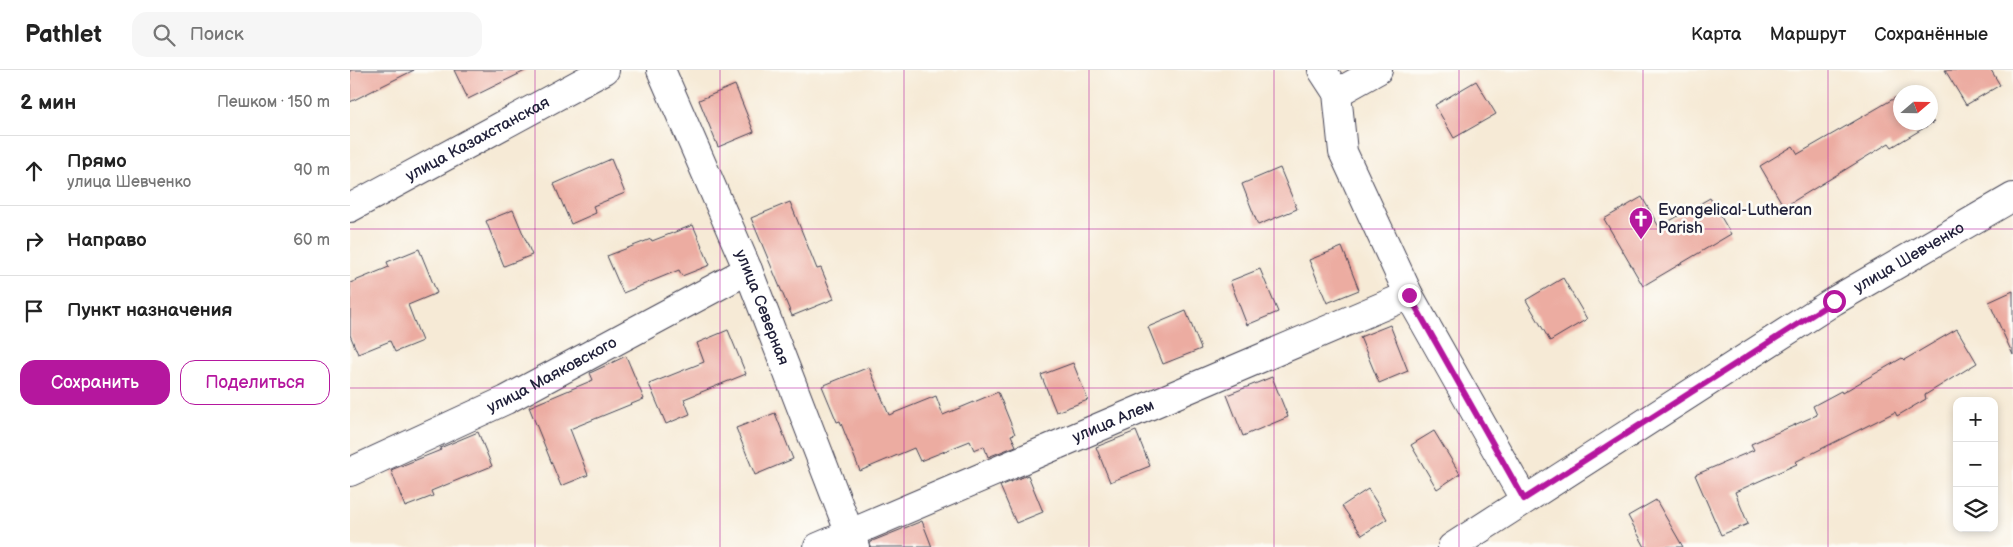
<!DOCTYPE html>
<html lang="ru">
<meta charset="utf-8">
<style>
:root{--surface:#fff;--page:#f6f6f6;--text:#222;--muted:#767676;--line:#e0e0e0;--accent:#b5179e}
body{margin:0;font-family:"Balsamiq Sans",sans-serif;background:var(--page);color:var(--text)}
.controls{position:absolute;right:15px;bottom:15px;display:grid;overflow:hidden;border-radius:10px;box-shadow:0 2px 8px #0003}
.controls button{width:45px;height:45px;display:grid;place-items:center;padding:0;border:0;border-bottom:1px solid var(--line);background:var(--surface);color:var(--text);font:25px sans-serif}
.compass{position:absolute;left:1543px;top:15px;width:45px;height:45px;border-radius:50%;background:var(--surface);box-shadow:0 2px 8px #0003;rotate:70deg}
.stop{position:absolute;width:15px;height:15px;margin:-11px;border:4px solid #b5179e;border-radius:50%;background:#fff}
.stop.end{background:#b5179e;border-color:#fff;box-shadow:0 1px 5px #0008}
.list{margin:0;padding:0;list-style:none}
h2{display:flex;justify-content:space-between;align-items:center;height:65px;margin:0;padding:0 20px;font-size:21px}
h2 small{font-size:16px;font-weight:400;color:var(--muted)}
.list li{display:grid;grid-template-columns:32px 1fr auto;gap:15px;align-items:center;box-sizing:border-box;height:70px;padding:0 20px;border-top:1px solid var(--line)}
.list b{display:block;font-size:19px;white-space:nowrap}
.list p{margin:0;font-size:16px;white-space:nowrap;color:var(--muted)}
.list em{font-size:16px;font-style:normal;color:var(--muted)}
.actions{display:flex;gap:10px;padding:15px 20px}
.actions a{flex:1;padding:11px 0;border:1px solid var(--accent);border-radius:15px;text-align:center;font-size:18px;color:var(--accent)}
.actions .main{background:var(--accent);color:#fff}
.icon{flex:none;width:28px;height:28px;fill:none;stroke:currentColor;stroke-width:2;stroke-linecap:round;stroke-linejoin:round}
.map{position:relative;flex:none;width:1663px;height:477px;overflow:hidden}
header{display:flex;align-items:center;gap:30px;box-sizing:border-box;height:70px;padding:0 25px;background:var(--surface);border-bottom:1px solid var(--line)}
header strong{font-size:24px}
nav{display:flex;gap:28px;margin-inline-start:auto;font-size:18px}
.search{width:350px;height:45px;background:var(--page);display:flex;align-items:center;gap:12px;box-sizing:border-box;padding:0 18px;border-radius:15px;color:var(--muted);font-size:19px}
main{display:flex}
aside{flex:1;background:var(--surface)}
.map>svg:first-child{display:block}
.building{fill:#ecaca1}
.lines{fill:none;stroke-linecap:round;stroke-linejoin:round}
.minor-casing{stroke:#424052;stroke-width:30}
.minor{stroke:#fff;stroke-width:28}
.route{stroke:#b5179e;stroke-width:6}
.grid{fill:none;stroke:#b5179e;stroke-width:1;stroke-opacity:0.55}
.labels{text-anchor:middle;dominant-baseline:central;stroke-width:5;stroke-linejoin:round;paint-order:stroke}
.street-label{font-size:16px;fill:#22223b;stroke:#fdfcf7}
.poi-label{font-size:16px;fill:#22223b;stroke:#fdfcf7;text-anchor:start}
</style>
<header>
<strong>Pathlet</strong>
<div class="search"><svg class="icon" aria-label="search" viewBox="0 0 24 24"><circle cx="10" cy="10" r="6"/><path d="M15 15l6 6"/></svg>Поиск</div>
<nav><a>Карта</a><a>Маршрут</a><a>Сохранённые</a></nav>
</header>
<main>
<aside>
<h2>2 мин<small>Пешком · 150 m</small></h2>
<ul class="list">
<li><svg class="icon" aria-label="ahead" viewBox="0 0 24 24"><path d="M12 20V5M6 11l6-6 6 6"/></svg><div><b>Прямо</b><p>улица Шевченко</p></div><em>90 m</em></li>
<li><svg class="icon" aria-label="right" viewBox="0 0 24 24"><path d="M7 20v-9h11M14 6l5 5-5 5"/></svg><div><b>Направо</b></div><em>60 m</em></li>
<li><svg class="icon" aria-label="arrive" viewBox="0 0 24 24"><path d="M6 21V4h12l-3 4 3 4H6"/></svg><div><b>Пункт назначения</b></div></li>
</ul>
<div class="actions"><a class="main">Сохранить</a><a>Поделиться</a></div>
</aside>
<div class="map">
<svg width="1663" height="477" viewBox="0 0 1663 477">
<rect width="100%" height="100%" fill="#fdfcf7"/>
<filter id="ink" filterUnits="userSpaceOnUse"><feTurbulence type="fractalNoise" baseFrequency=".02" numOctaves="2"/><feDisplacementMap in="SourceGraphic" scale="10" xChannelSelector="R" yChannelSelector="G"/><feConvolveMatrix kernelMatrix="1 2 1 2 8 2 1 2 1" color-interpolation-filters="sRGB"/></filter>
<filter id="wash" filterUnits="userSpaceOnUse"><feTurbulence type="fractalNoise" baseFrequency=".0096" numOctaves="4" result="noise"/><feDisplacementMap in="SourceGraphic" scale="20" xChannelSelector="R" yChannelSelector="G"/><feGaussianBlur stdDeviation="1.12" result="paint"/><feColorMatrix in="noise" values="0 0 0 0 0 0 0 0 0 0 0 0 0 0 0 0 0 1.4 0 .05"/><feComposite in="paint" operator="in"/></filter>
<g filter="url(#wash)">
<rect width="100%" height="100%" fill="#f6ead6"/>
<g id="blocks">
<!-- building -->
<g class="building">
<polygon points="0,0 64,0 0,32"/>
<polygon points="104,0 177,0 118,29"/>
<polygon points="1595,0 1641,0 1650,15 1616,35"/>
<polygon points="1126,11 1146,44 1104,68 1085,35"/>
<polygon points="385,15 404,62 368,77 349,30"/>
<polygon points="1550,25 1550,52 1584,52 1542,77 1539,73 1434,137 1410,96 1443,76 1448,84"/>
<polygon points="261,89 275,123 243,136 246,143 221,154 204,114"/>
<polygon points="930,98 947,139 908,155 892,114"/>
<polygon points="1292,127 1309,157 1360,128 1381,164 1293,216 1254,149"/>
<polygon points="440,132 467,199 471,198 484,229 442,246 401,148"/>
<polygon points="163,140 182,185 154,196 136,151"/>
<polygon points="343,155 360,195 332,206 329,200 273,223 257,186 301,169 302,171"/>
<polygon points="992,177 1009,220 977,233 959,190"/>
<polygon points="69,179 87,223 58,235 72,271 45,282 40,271 8,284 0,265 0,213 39,197 37,192"/>
<polygon points="910,199 928,242 897,255 880,211"/>
<polygon points="1213,208 1237,249 1200,271 1176,230"/>
<polygon points="1663,221 1663,285 1639,232"/>
<polygon points="836,241 851,279 813,294 798,257"/>
<polygon points="1040,255 1058,301 1029,313 1010,267"/>
<polygon points="1607,259 1627,293 1575,325 1576,329 1547,346 1545,342 1445,392 1447,394 1385,422 1398,454 1371,465 1345,405 1404,380 1401,374 1467,345 1463,336 1491,321 1492,323 1552,288 1554,290"/>
<polygon points="378,260 396,304 334,329 340,344 316,354 299,314 354,292 347,273"/>
<polygon points="276,286 294,329 220,359 238,405 211,416 179,337 243,310 240,303"/>
<polygon points="723,293 738,330 706,342 691,305"/>
<polygon points="519,297 539,345 586,326 593,345 648,322 665,364 661,365 666,376 638,387 634,376 624,380 620,371 570,391 564,378 510,401 490,351 487,352 472,316"/>
<polygon points="922,307 938,347 893,366 877,325"/>
<polygon points="425,343 443,389 405,405 386,358"/>
<polygon points="786,361 800,396 760,412 746,377"/>
<polygon points="1084,361 1110,404 1087,419 1061,375"/>
<polygon points="128,362 142,396 81,421 83,426 55,437 41,400 91,380 90,378"/>
<polygon points="678,405 693,442 666,453 650,416"/>
<polygon points="1018,419 1037,449 1012,465 992,436"/>
<polygon points="1306,430 1333,477 1295,477 1278,446"/>
<polygon points="572,451 582,477 520,477 520,472"/>
</g>
</g>
</g>
<g filter="url(#ink)">
<use href="#blocks" fill-opacity="0" stroke="#424052" stroke-width="1"/>
<g class="lines">
<defs>
<g id="minor">
<path id="s1" d="M311,0L398,200L505,477"/>
<polyline points="972,0 987,23 993,82 1059,225 1174,429"/>
<polyline points="987,23 1028,0"/>
<path id="s2" d="M0,138L255,0"/>
<path id="s3" d="M0,402L156,330L398,200"/>
<path id="s4" d="M468,477L1059,225"/>
<path id="s5" d="M1102,477L1484,231L1663,127"/>
</g>
</defs>
<!-- minor casing -->
<use href="#minor" class="minor-casing"/>
<!-- minor -->
<use href="#minor" class="minor"/>
</g>
</g>
<g class="lines" filter="url(#ink)">
<!-- route -->
<polyline class="route" points="1059,225 1174,429 1484,231"/>
</g>
<!-- grid -->
<path class="grid" d="M185,0V477M370,0V477M554,0V477M739,0V477M924,0V477M1109,0V477M1293,0V477M1478,0V477M0,159H1663M0,318H1663"/>
<!-- icons -->
<defs>
<symbol id="church-pin" viewBox="-11 -11 22 30"><path d="M0 17L-7.5 6A9.5 9.5 0 1 1 7.5 6Z" fill="#b5179e" stroke="#fdfcf7"/><path d="M-1.2-6h2.4v3.5h3.3v2.4h-3.3V6h-2.4V-.1h-3.3v-2.4h3.3Z" fill="#fff"/></symbol>
</defs>
<g fill-rule="evenodd">
<use href="#church-pin" x="1277" y="135" width="28" height="38"/>
</g>
<g class="labels">
<!-- street labels -->
<g class="street-label">
<text stroke="none"><textPath href="#s2" startOffset="145">улица Казахстанская</textPath></text>
<text stroke="none"><textPath href="#s5" startOffset="541">улица Шевченко</textPath></text>
<text stroke="none"><textPath href="#s1" startOffset="258">улица Северная</textPath></text>
<text stroke="none"><textPath href="#s3" startOffset="224">улица Маяковского</textPath></text>
<text stroke="none"><textPath href="#s4" startOffset="321">улица Алем</textPath></text>
</g>
<!-- poi labels -->
<g class="poi-label">
<text x="1308" y="140">Evangelical-Lutheran<tspan x="1308" dy="18">Parish</tspan></text>
</g>
</g>
</svg>
<div class="controls">
<button>+</button>
<button>−</button>
<button><svg class="icon" aria-label="layers" viewBox="0 0 24 24"><path d="M12 4l9 5-9 5-9-5zM3 14l9 5 9-5"/></svg></button>
</div>
<svg class="compass" viewBox="-18 -18 36 36"><path d="M0-13l5 13h-10z" fill="#e53935"/><path d="M0 13l5-13h-10z" fill="#767676"/></svg>
<div class="stop" style="left:1484px;top:231px"></div>
<div class="stop end" style="left:1059px;top:225px"></div>
</div>
</main>
